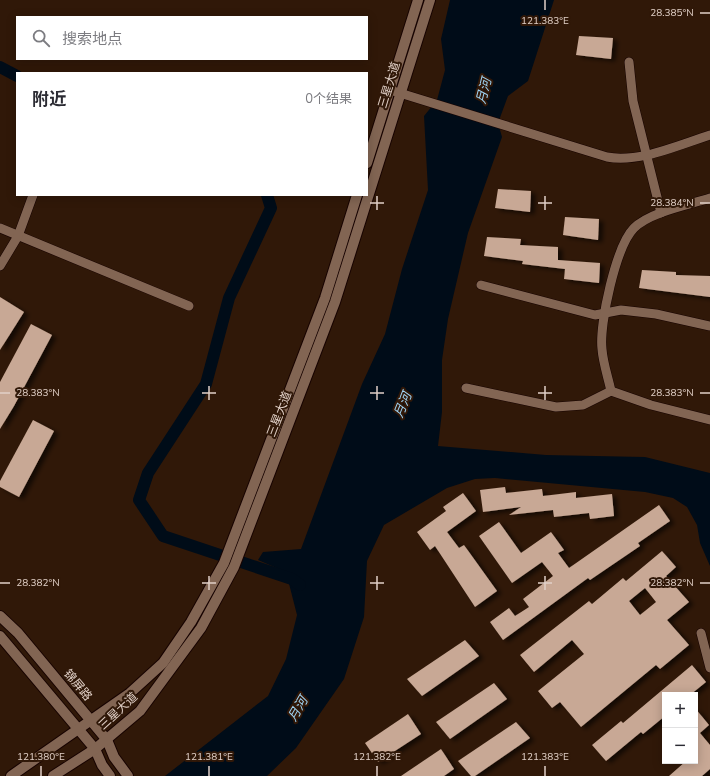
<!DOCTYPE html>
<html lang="zh">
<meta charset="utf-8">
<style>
:root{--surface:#fff;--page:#f2f2f3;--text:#2b2b33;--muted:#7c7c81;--line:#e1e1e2}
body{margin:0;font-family:"Nunito Sans","Noto Sans SC",sans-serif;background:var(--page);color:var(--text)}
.controls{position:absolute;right:12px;bottom:12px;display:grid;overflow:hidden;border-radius:0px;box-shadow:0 2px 10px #0003}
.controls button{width:36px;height:36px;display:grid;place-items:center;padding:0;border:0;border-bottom:1px solid var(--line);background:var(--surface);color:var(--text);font:20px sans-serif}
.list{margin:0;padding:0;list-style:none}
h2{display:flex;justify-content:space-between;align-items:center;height:52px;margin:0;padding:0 16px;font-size:17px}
h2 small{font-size:13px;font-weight:400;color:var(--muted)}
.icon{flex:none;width:22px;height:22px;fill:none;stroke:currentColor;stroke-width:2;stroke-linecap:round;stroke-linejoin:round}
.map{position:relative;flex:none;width:710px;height:776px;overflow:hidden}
.search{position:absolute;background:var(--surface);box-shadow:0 2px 10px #0003;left:16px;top:16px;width:352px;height:44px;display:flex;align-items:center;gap:10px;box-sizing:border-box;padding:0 14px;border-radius:0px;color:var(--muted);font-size:15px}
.panel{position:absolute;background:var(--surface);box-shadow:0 2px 10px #0003;left:16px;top:72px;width:352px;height:124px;border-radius:0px}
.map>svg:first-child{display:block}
.water{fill:#000c18}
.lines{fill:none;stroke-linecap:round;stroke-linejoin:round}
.canal{stroke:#000c18;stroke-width:12}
.building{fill:#c8a895;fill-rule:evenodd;filter:url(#shadow)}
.minor-casing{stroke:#170300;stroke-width:10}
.tertiary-casing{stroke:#170300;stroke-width:12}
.minor{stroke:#826553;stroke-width:9}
.tertiary{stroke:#826553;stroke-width:10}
.ticks{fill:none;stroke:#e1d0c7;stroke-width:1.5}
.labels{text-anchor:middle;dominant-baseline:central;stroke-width:4;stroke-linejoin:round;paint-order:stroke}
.street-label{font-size:12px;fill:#e1d0c7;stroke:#301808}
.water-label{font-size:13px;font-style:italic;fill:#a0d6f8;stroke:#301808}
.ticks-label{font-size:10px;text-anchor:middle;fill:#e1d0c7;stroke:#301808;stroke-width:4;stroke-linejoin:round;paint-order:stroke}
</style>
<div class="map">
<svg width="710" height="776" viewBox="0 0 710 776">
<defs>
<filter id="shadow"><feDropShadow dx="4.5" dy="2.5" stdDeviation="2" flood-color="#0009"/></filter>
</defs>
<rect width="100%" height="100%" fill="#301808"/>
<!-- water -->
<polygon class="water" points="450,0 554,0 528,81 508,96 498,123 502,137 468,233 448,319 442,360 442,412 438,446 546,455 645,457 710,473 710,566 700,543 697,525 687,507 673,498 645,492 495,478 475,479 447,488 384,525 367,561 364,617 344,679 296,748 267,776 165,776 268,696 286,659 297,615 286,572 258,560 263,552 301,549 362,384 385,334 402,269 428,190 424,116 437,100 445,70 441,39"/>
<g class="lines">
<!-- canal -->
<g class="canal">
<polyline points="0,67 17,76"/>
<polyline points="267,195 271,208 229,298 206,384 148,473 139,500 163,536 292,579 300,585"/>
</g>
</g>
<!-- building -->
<g class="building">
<polygon points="579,36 613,38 611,59 576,55"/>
<polygon points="498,189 531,191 530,212 495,208"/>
<polygon points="565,217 599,219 598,240 563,235"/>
<polygon points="487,237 521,239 520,245 558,247 558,260 600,263 599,283 564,279 565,269 522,264 523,261 484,256"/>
<polygon points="642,270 676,272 676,275 710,276 710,297 639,288"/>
<polygon points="0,297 24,312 0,350"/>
<polygon points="31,324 52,335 14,406 0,429 0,382"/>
<polygon points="33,420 54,431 19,497 0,487 0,481"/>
<polygon points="505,487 506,493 542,489 543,496 576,492 576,498 612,494 614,516 590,519 589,513 554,517 553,510 509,515 521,507 483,512 480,490"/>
<polygon points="463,493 476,511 447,532 459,548 464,545 497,591 475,607 435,546 430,550 417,532 446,511 443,507"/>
<polygon points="659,505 670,521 638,543 640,546 590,580 588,578 503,640 490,622 509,608 515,616 529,607 523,599 553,576 542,562 512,583 479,536 499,522 521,553 551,532 564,550 558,553 569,568"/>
<path d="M662,551L676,567L666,576L689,602L667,620L689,645L660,669L656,665L581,727L560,702L552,708L538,691L584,654L572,640L534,672L520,655L589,601L592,604L623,578L626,581ZM645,588L656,602L640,615L629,601Z"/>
<polygon points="465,640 479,656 422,696 407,679"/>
<polygon points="692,665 706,682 690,695 665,695 665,716 643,734 641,732 606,761 592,745 621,721 623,723"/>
<polygon points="494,683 507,699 450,739 436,722"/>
<polygon points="695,708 709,725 700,733 710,745 710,769 702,776 669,776 686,761 695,761"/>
<polygon points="408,714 421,734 378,762 365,743"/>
<polygon points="516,722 530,738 475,776 471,776 458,761"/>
<polygon points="441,749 454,769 444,776 401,776"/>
</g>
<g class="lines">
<defs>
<g id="minor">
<polyline points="629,62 633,101 661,213"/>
<path d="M390,90L607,157C639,163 678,145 710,135"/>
<polyline points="0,228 189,306"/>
<polyline points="0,266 18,236 33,195"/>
<polyline points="481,285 595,315 621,310 656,314 710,326"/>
<polyline points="466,388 556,407 583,405 611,391 651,405 710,420"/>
<path d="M611,391C608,377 603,363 602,349C599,324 616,246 634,228C650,212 688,205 710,198"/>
<polyline points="701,633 710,668"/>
</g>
<g id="tertiary">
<polyline points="367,163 418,0"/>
<polyline points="0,616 18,633 107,740 114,757 128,776"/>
<polyline points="0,636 95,749 102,765 110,776"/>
<polyline points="11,776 130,693 163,663 191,622 224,563 325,298 357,195"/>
<polyline points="53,776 95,749 140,711 201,628 234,567 335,302 430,0"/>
</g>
</defs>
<!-- minor casing -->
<use href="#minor" class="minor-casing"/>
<!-- tertiary casing -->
<use href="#tertiary" class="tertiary-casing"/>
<!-- minor -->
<use href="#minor" class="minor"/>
<!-- tertiary -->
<use href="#tertiary" class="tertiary"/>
</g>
<!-- ticks -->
<path class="ticks" d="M545,0V10M700,13H710M377,196V210M545,196V210M370,203H384M538,203H552M700,203H710M209,386V400M377,386V400M545,386V400M0,393H10M202,393H216M370,393H384M538,393H552M700,393H710M209,576V590M377,576V590M545,576V590M0,583H10M202,583H216M370,583H384M538,583H552M700,583H710M41,766V776M209,766V776M377,766V776M545,766V776"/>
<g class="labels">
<!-- street labels -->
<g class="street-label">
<text transform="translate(389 85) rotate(-73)">三星大道</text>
<text transform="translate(279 414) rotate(-69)">三星大道</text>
<text transform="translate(78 685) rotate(50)">锦屏路</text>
<text transform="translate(118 711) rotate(-43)">三星大道</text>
</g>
<!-- water labels -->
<g class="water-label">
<text transform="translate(484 91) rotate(-76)">月河</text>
<text transform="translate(403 405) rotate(-68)">月河</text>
<text transform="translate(298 709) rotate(-60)">月河</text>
</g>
</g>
<g class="ticks-label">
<text x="672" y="16">28.385°N</text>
<text x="545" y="24">121.383°E</text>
<text x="672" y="206">28.384°N</text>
<text x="38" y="396">28.383°N</text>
<text x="672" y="396">28.383°N</text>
<text x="38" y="586">28.382°N</text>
<text x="672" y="586">28.382°N</text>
<text x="41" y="760">121.380°E</text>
<text x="209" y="760">121.381°E</text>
<text x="377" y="760">121.382°E</text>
<text x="545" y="760">121.383°E</text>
</g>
</svg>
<div class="controls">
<button>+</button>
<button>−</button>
</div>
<div class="search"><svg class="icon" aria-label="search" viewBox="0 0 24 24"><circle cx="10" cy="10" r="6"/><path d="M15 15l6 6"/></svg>搜索地点</div>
<section class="panel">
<h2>附近<small>0个结果</small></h2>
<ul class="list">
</ul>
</section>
</div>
